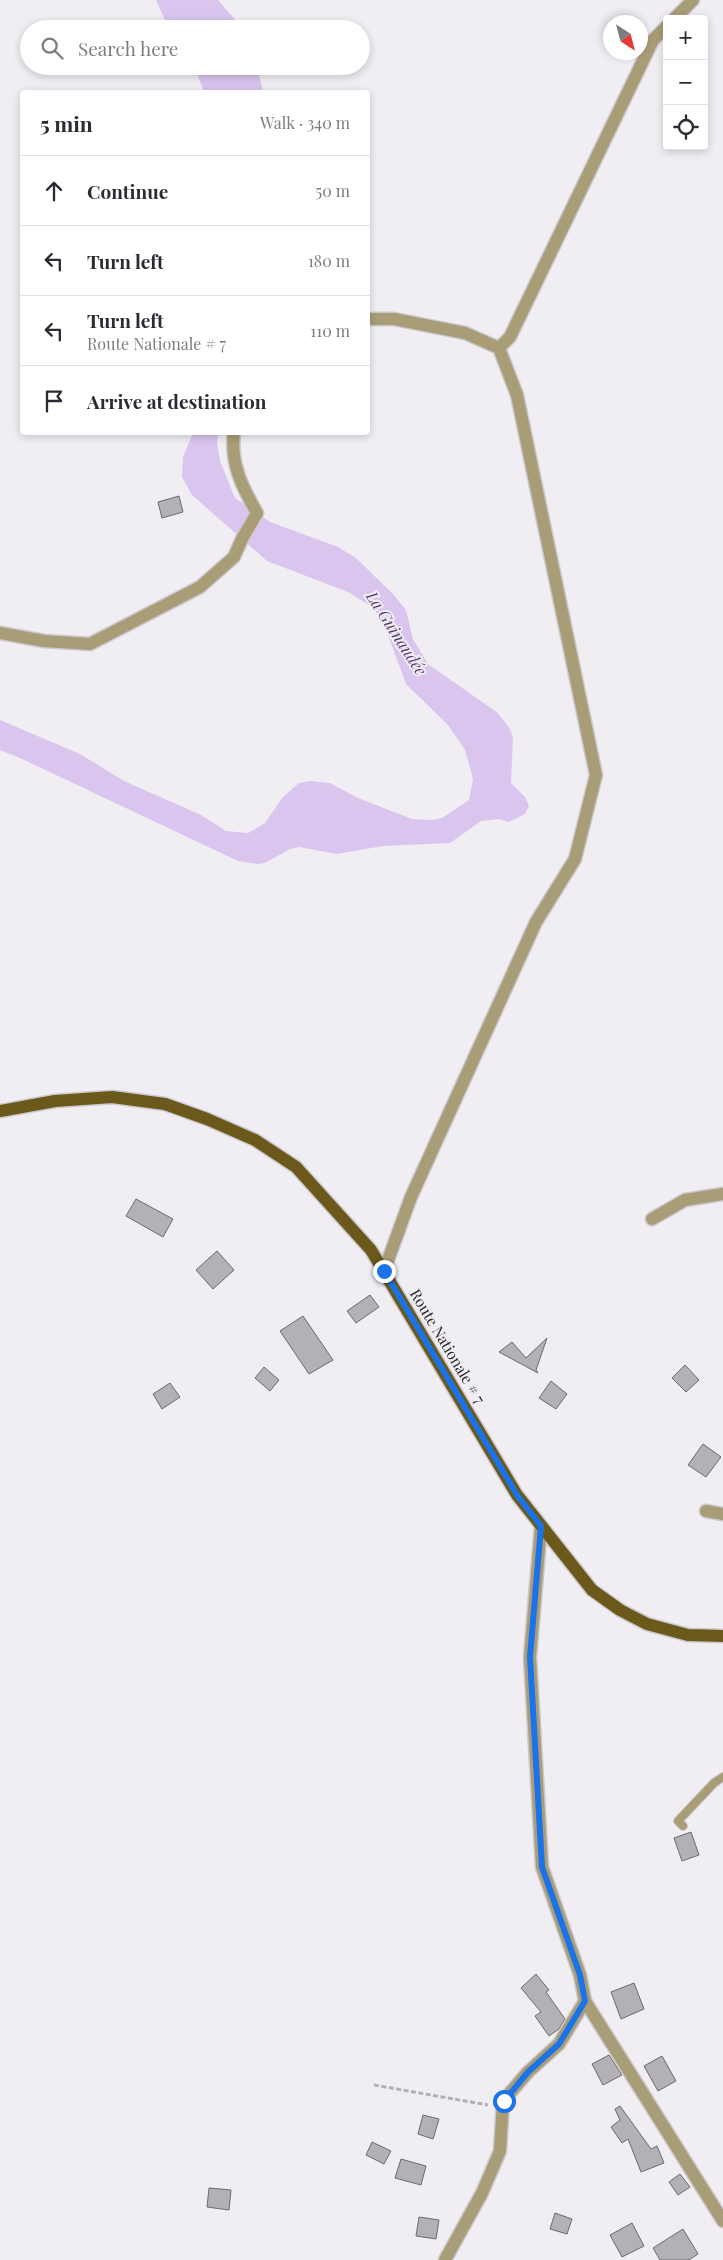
<!DOCTYPE html>
<meta charset="utf-8">
<style>
:root{--surface:#fff;--page:#f7f7f7;--text:#2b2b33;--muted:#7c7c81;--line:#e1e1e2}
body{margin:0;font-family:"Playfair Display",serif;background:var(--page);color:var(--text)}
.controls{position:absolute;right:15px;top:15px;display:grid;overflow:hidden;border-radius:5px;box-shadow:0 2px 8px #0003}
.controls button{width:45px;height:45px;display:grid;place-items:center;padding:0;border:0;border-bottom:1px solid var(--line);background:var(--surface);color:var(--text);font:25px sans-serif}
.compass{position:absolute;left:603px;top:15px;width:45px;height:45px;border-radius:50%;background:var(--surface);box-shadow:0 2px 8px #0003;rotate:144deg}
.stop{position:absolute;width:15px;height:15px;margin:-11px;border:4px solid #1a73e8;border-radius:50%;background:#fff}
.stop.end{background:#1a73e8;border-color:#fff;box-shadow:0 1px 5px #0008}
.list{margin:0;padding:0;list-style:none}
h2{display:flex;justify-content:space-between;align-items:center;height:65px;margin:0;padding:0 20px;font-size:21px}
h2 small{font-size:16px;font-weight:400;color:var(--muted)}
.list li{display:grid;grid-template-columns:32px 1fr auto;gap:15px;align-items:center;box-sizing:border-box;height:70px;padding:0 20px;border-top:1px solid var(--line)}
.list b{display:block;font-size:19px;white-space:nowrap}
.list p{margin:0;font-size:16px;white-space:nowrap;color:var(--muted)}
.list em{font-size:16px;font-style:normal;color:var(--muted)}
.icon{flex:none;width:28px;height:28px;fill:none;stroke:currentColor;stroke-width:2;stroke-linecap:round;stroke-linejoin:round}
.map{position:relative;flex:none;width:723px;height:2260px;overflow:hidden}
.search{position:absolute;background:var(--surface);box-shadow:0 2px 8px #0003;left:20px;top:20px;width:350px;height:55px;display:flex;align-items:center;gap:12px;box-sizing:border-box;padding:0 18px;border-radius:28px;color:var(--muted);font-size:19px}
.panel{position:absolute;background:var(--surface);box-shadow:0 2px 8px #0003;left:20px;top:90px;width:350px;height:345px;border-radius:5px}
.map>svg:first-child{display:block}
.water{fill:#d9c5ee}
.building{fill:#b3b1b6;stroke:#6c6a6e}
.lines{fill:none;stroke-linecap:round;stroke-linejoin:round}
.lane-casing{stroke:#ccc9ce;stroke-width:10}
.street-casing{stroke:#ccc9ce;stroke-width:15}
.primary-casing{stroke:#ccc9ce;stroke-width:15}
.path{stroke:#b2b0b4;stroke-width:3;stroke-dasharray:5 2.5;stroke-linecap:butt}
.lane{stroke:#a99d77;stroke-width:8}
.street{stroke:#a99d77;stroke-width:12}
.primary{stroke:#6b591b;stroke-width:12}
.route{stroke:#1a73e8;stroke-width:6}
.labels{text-anchor:middle;dominant-baseline:central;stroke-width:4;stroke-linejoin:round;paint-order:stroke}
.street-label{font-size:15px;fill:#232324;stroke:#f1eef3}
.water-label{font-size:16px;font-style:italic;fill:#563a6f;stroke:#f1eef3}
</style>
<div class="map">
<svg width="723" height="2260" viewBox="0 0 723 2260">
<rect width="100%" height="100%" fill="#f1eef3"/>
<!-- water -->
<g class="water">
<polygon points="156,0 218,0 243,29 169,29"/>
<polygon points="194,66 257,66 263,92 204,92"/>
<polygon points="193,433 219,433 217,442 220,461 235,498 270,522 338,547 356,558 393,594 406,610 413,639 428,664 498,713 510,729 513,738 511,783 525,797 529,806 525,814 509,822 499,819 481,821 450,843 383,846 337,854 299,847 290,849 265,863 257,864 238,861 20,758 0,750 0,720 80,754 124,781 201,815 226,831 248,833 265,823 283,797 299,783 310,781 330,783 358,798 412,819 432,820 442,818 469,800 473,779 465,750 448,725 406,684 388,635 374,608 348,592 267,561 192,495 182,477 183,457"/>
</g>
<!-- building -->
<g class="building">
<polygon points="179,496 183,512 162,518 158,502"/>
<polygon points="136,1199 173,1219 163,1237 126,1216"/>
<polygon points="217,1251 234,1270 213,1289 196,1270"/>
<polygon points="370,1295 379,1307 356,1323 347,1311"/>
<polygon points="303,1316 333,1360 309,1374 280,1331"/>
<polygon points="547,1338 536,1370 538,1373 499,1352 512,1342 526,1358"/>
<polygon points="685,1365 699,1380 686,1392 672,1378"/>
<polygon points="264,1367 279,1380 270,1391 255,1378"/>
<polygon points="551,1381 567,1394 556,1409 539,1398"/>
<polygon points="170,1383 180,1397 162,1409 153,1394"/>
<polygon points="703,1444 721,1457 706,1477 688,1465"/>
<polygon points="691,1832 699,1855 682,1861 674,1838"/>
<polygon points="536,1974 549,1990 546,1992 565,2019 559,2029 549,2036 535,2016 541,2012 521,1988"/>
<polygon points="634,1983 644,2009 621,2019 611,1992"/>
<polygon points="609,2055 622,2075 603,2085 592,2064"/>
<polygon points="662,2056 676,2081 658,2091 644,2066"/>
<polygon points="620,2106 651,2149 657,2146 664,2163 641,2172 628,2139 622,2143 611,2127 620,2120 615,2109"/>
<polygon points="423,2115 439,2119 433,2139 418,2134"/>
<polygon points="372,2142 391,2151 384,2164 366,2155"/>
<polygon points="401,2159 426,2166 421,2185 395,2178"/>
<polygon points="680,2174 690,2187 678,2195 669,2182"/>
<polygon points="209,2188 231,2190 229,2210 207,2207"/>
<polygon points="555,2213 572,2219 567,2234 550,2229"/>
<polygon points="419,2217 439,2220 436,2239 416,2236"/>
<polygon points="632,2223 644,2246 622,2257 610,2235"/>
<polygon points="683,2229 698,2254 689,2260 660,2260 653,2248"/>
</g>
<g class="lines">
<defs>
<polyline id="lane" points="683,1826 678,1821 714,1783 723,1777"/>
<g id="street">
<polyline points="674,19 693,0"/>
<polyline points="368,319 394,319 465,333 499,348 517,395 596,775 575,859 536,922 411,1197 384,1271"/>
<polyline points="499,348 510,337 653,40 667,26"/>
<path d="M0,633L44,641L90,644L200,587L234,557L242,539L257,513C242,487 230,463 234,432"/>
<polyline points="652,1219 685,1200 723,1194"/>
<polyline points="706,1511 723,1514"/>
<polyline points="541,1526 530,1657 542,1867 580,1975 585,2001 723,2221"/>
<polyline points="445,2260 482,2193 500,2151 503,2101 528,2072 559,2044 585,2001"/>
</g>
<polyline id="primary" points="0,1111 55,1101 112,1097 165,1104 207,1119 255,1140 296,1167 371,1250 517,1495 592,1590 620,1610 647,1624 688,1635 723,1636"/>
</defs>
<!-- lane casing -->
<use href="#lane" class="lane-casing"/>
<!-- street casing -->
<use href="#street" class="street-casing"/>
<!-- primary casing -->
<use href="#primary" class="primary-casing"/>
<!-- path -->
<polyline class="path" points="374,2085 488,2105"/>
<!-- lane -->
<use href="#lane" class="lane"/>
<!-- street -->
<use href="#street" class="street"/>
<!-- primary -->
<use href="#primary" class="primary"/>
</g>
<g class="lines">
<!-- route -->
<polyline class="route" points="384,1271 517,1495 541,1526 530,1657 542,1867 580,1975 585,2001 559,2044 528,2072 504,2101"/>
</g>
<g class="labels">
<!-- street labels -->
<g class="street-label">
<text transform="translate(448 1346) rotate(59)">Route Nationale # 7</text>
</g>
<!-- water labels -->
<g class="water-label">
<text transform="translate(397 633) rotate(57)">La Guinaudée</text>
</g>
</g>
</svg>
<div class="controls">
<button>+</button>
<button>−</button>
<button><svg class="icon" aria-label="locate" viewBox="0 0 24 24"><circle cx="12" cy="12" r="6"/><path d="M12 2v4M12 18v4M2 12h4M18 12h4"/></svg></button>
</div>
<svg class="compass" viewBox="-18 -18 36 36"><path d="M0-13l5 13h-10z" fill="#e53935"/><path d="M0 13l5-13h-10z" fill="#7c7c81"/></svg>
<div class="stop" style="left:504px;top:2101px"></div>
<div class="stop end" style="left:384px;top:1271px"></div>
<div class="search"><svg class="icon" aria-label="search" viewBox="0 0 24 24"><circle cx="10" cy="10" r="6"/><path d="M15 15l6 6"/></svg>Search here</div>
<section class="panel">
<h2>5 min<small>Walk · 340 m</small></h2>
<ul class="list">
<li><svg class="icon" aria-label="ahead" viewBox="0 0 24 24"><path d="M12 20V5M6 11l6-6 6 6"/></svg><div><b>Continue</b></div><em>50 m</em></li>
<li><svg class="icon" aria-label="left" viewBox="0 0 24 24"><path d="M17 20v-9H6M10 6l-5 5 5 5"/></svg><div><b>Turn left</b></div><em>180 m</em></li>
<li><svg class="icon" aria-label="left" viewBox="0 0 24 24"><path d="M17 20v-9H6M10 6l-5 5 5 5"/></svg><div><b>Turn left</b><p>Route Nationale # 7</p></div><em>110 m</em></li>
<li><svg class="icon" aria-label="arrive" viewBox="0 0 24 24"><path d="M6 21V4h12l-3 4 3 4H6"/></svg><div><b>Arrive at destination</b></div></li>
</ul>
</section>
</div>
